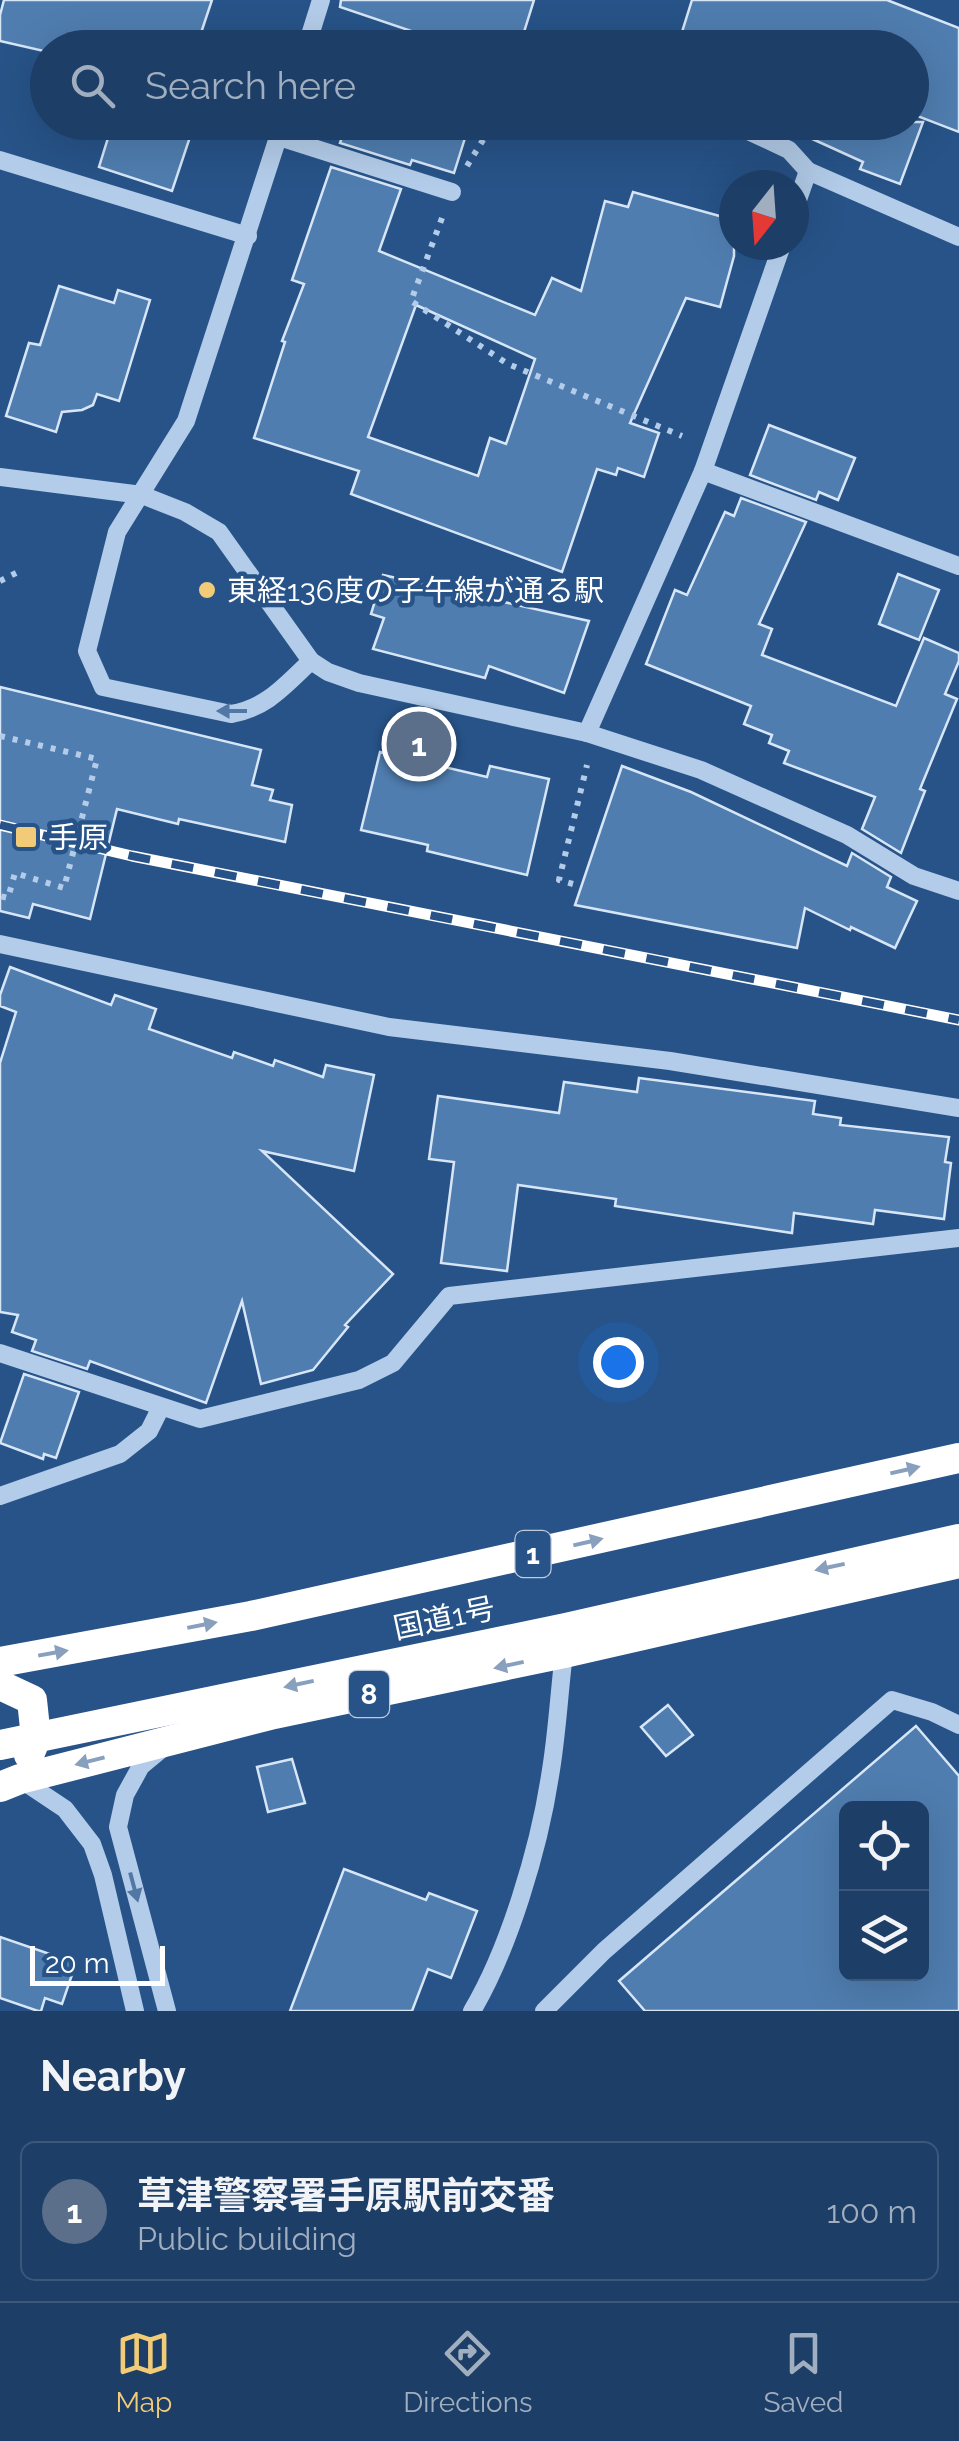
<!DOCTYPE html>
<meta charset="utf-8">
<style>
:root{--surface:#1d3e66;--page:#25456c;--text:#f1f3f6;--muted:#a0aebf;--line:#3b577a;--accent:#f1cb78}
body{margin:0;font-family:Raleway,"Noto Sans JP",sans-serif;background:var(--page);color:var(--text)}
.controls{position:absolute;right:30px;bottom:30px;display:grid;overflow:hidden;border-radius:15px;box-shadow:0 10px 40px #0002}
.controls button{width:90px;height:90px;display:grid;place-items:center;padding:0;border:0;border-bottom:2px solid var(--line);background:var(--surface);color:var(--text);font:50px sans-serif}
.compass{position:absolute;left:719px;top:170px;width:90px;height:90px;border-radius:50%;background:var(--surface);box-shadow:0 10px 40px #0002;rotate:197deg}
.scale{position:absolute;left:30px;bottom:25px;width:135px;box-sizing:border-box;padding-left:10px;border:5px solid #fff;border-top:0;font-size:28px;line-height:35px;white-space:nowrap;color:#fff;-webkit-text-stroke:8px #275388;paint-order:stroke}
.you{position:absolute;left:618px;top:1362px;width:35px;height:35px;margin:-25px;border:8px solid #fff;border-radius:50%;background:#1a73e8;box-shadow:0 0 0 15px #1a73e833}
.badge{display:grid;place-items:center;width:65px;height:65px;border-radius:50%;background:var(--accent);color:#fff;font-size:32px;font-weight:700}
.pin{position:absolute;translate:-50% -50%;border:5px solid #fff;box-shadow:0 2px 10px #0006}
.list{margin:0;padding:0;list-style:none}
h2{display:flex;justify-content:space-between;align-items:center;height:130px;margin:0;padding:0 40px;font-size:42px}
h2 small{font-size:32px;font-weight:400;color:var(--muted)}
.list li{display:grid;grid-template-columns:65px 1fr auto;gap:30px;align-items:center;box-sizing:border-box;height:140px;margin:0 20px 20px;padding:0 20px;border:2px solid var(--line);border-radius:15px}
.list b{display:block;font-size:38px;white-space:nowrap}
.list p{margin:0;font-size:32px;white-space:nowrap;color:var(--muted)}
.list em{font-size:32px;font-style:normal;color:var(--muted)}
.icon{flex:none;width:55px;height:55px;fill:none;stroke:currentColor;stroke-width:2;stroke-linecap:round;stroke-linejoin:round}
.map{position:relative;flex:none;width:959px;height:2011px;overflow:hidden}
.search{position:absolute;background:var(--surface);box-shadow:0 10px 40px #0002;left:30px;right:30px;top:30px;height:110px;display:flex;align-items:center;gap:25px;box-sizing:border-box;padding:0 35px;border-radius:55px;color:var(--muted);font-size:38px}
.sheet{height:290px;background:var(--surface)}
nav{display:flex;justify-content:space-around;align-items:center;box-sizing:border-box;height:140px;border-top:2px solid var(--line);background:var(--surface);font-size:28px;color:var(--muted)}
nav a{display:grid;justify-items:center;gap:5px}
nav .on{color:var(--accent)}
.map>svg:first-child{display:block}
.building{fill:#4f7daf;stroke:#d7e6f7;stroke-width:2.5;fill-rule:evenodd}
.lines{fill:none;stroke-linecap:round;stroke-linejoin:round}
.path{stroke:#b3cce9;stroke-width:6;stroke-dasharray:5 8;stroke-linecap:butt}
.minor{stroke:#b3cce9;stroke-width:18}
.highway{stroke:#fff;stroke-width:30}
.rail-casing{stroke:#fff;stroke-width:11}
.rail{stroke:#275388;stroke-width:8;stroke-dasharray:22;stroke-linecap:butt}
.oneway{fill:#5177a5}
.oneway2{fill:#88a0be}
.poi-dot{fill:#f1cb78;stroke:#275388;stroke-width:4}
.labels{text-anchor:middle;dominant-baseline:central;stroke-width:9;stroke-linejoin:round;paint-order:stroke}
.shield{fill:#275388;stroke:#becbdb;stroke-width:2.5}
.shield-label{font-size:28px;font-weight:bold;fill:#fff}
.poi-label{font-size:30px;fill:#fff;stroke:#275388;text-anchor:start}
.street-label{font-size:30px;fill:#fff;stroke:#275388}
</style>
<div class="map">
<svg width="959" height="2011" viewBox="0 0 959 2011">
<rect width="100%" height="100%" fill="#275388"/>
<!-- building -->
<g class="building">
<polygon points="4,0 212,0 196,48 48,48 48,52 0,41 0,15"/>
<polygon points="341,0 534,0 519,48 429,48 432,38 340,7"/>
<polygon points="692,0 887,0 959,28 959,132 912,114 912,48 677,48"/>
<polygon points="113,122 195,122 172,191 99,167"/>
<polygon points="321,122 470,122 454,173 412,160 410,165 340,143 342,137 320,130"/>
<polygon points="775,122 923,122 900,184 860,169 863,162"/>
<path d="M331,167L401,189L379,251L535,315L552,278L581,291L605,201L628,207L633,192L734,220V256L720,307L686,298L630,423L659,433L644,477L618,468L616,475L597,469L562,572L351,494L359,471L254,438L285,342L282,341L304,284L292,280ZM416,305L535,359L506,444L490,438L478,476L368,437Z"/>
<polygon points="59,286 114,303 118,290 150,300 119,401 97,394 93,405 82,410 62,412 56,432 6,416 29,343 40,345"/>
<polygon points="769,425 855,458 838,500 819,492 816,500 750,475"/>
<polygon points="741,498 806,522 759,624 772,629 762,655 896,706 924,638 959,653 959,661 945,694 957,699 920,789 925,791 901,853 862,829 875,797 784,763 789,751 769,743 772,735 744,724 751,706 646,664 675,590 687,595 725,512 734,516"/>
<polygon points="898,574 939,590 919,640 879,624"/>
<polygon points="383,575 589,621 564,693 489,666 485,678 373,649 384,618 371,614"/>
<polygon points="0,687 261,750 252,785 273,790 270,800 292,805 285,842 179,819 178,824 117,809 90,919 33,904 29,918 0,911"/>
<polygon points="380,752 487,777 490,766 549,779 527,875 427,851 428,845 361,830"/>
<polygon points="622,766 691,792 847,866 852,853 891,877 887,887 917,901 895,948 851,927 850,930 805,908 797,948 575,905"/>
<polygon points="10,967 111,1005 115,995 156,1009 149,1029 232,1058 234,1052 273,1066 275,1060 323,1077 326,1065 374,1075 354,1171 262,1151 393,1274 345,1325 348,1327 313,1370 261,1384 242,1301 206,1403 90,1361 87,1369 32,1351 36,1340 12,1332 18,1315 0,1312 0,1063 16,1012 0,1006 0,995"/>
<polygon points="639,1078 815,1101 813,1114 841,1118 840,1125 949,1137 945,1162 951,1163 944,1219 875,1210 873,1224 794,1213 792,1233 615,1206 616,1199 518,1185 507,1271 441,1263 454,1162 429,1159 438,1096 559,1113 564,1082 637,1092"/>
<polygon points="24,1374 79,1392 56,1458 44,1454 43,1459 0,1443"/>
<polygon points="668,1705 693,1735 666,1756 641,1727"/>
<path d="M916,1726L959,1776V2011H645L619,1981ZM846,1808H922V1974H846Z"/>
<polygon points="292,1759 305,1803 268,1812 257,1767"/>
<polygon points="344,1869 426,1900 429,1893 477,1911 451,1978 428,1969 412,2011 290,2011"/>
<polygon points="0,1937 76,1963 62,2004 45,1998 41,2011 38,2011 0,1998"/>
</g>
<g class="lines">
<!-- path -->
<g class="path">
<polyline points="539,48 543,41 561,48"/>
<polyline points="467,166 494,122"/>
<polyline points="442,218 411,301 508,364 682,436"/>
<polyline points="0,581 18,572"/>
<polyline points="0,736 97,759 64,888 15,873 8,898 0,896"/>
<polyline points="573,884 559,880 587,765"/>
</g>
<!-- minor -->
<g class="minor">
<polyline points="306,48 321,0"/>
<path d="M283,122L186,421L117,532L87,651L103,687L231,714C267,708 285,685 311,661"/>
<polyline points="729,122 789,150 808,171"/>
<polyline points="279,137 452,192"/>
<polyline points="0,160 248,236"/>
<polyline points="794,211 808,171 959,237"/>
<polyline points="782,245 703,471 587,733 701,770 847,835 914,876 959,891"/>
<polyline points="703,471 959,566"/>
<polyline points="0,477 142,495 185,512 219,532 311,661 328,672 359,683 587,733"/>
<polyline points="0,944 389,1027 670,1061 959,1108"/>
<polyline points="0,1353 200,1419 359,1380 393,1363 449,1296 959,1238"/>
<polyline points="0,1496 120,1454 149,1431 161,1407"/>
<polyline points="164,1747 141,1766 125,1795 118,1827 167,2011"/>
<polyline points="20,1779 65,1809 92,1844 103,1875 135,2011"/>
<path d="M472,2011C509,1949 539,1848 550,1776C557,1736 559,1694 564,1653"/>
<polyline points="544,2011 604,1951 892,1700 932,1712 959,1725"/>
</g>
<!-- highway -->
<g class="highway">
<polyline points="0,1662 251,1616 959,1458"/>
<polyline points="0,1685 32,1700 36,1738 29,1755"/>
<polyline points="0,1745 566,1628 959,1539"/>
<polyline points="0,1787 20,1779 274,1714 564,1653 959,1563"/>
</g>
<defs>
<polyline id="rail" points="0,825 132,856 959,1020"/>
</defs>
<!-- rail casing -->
<use href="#rail" class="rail-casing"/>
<!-- rail -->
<use href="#rail" class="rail"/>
</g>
<!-- one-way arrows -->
<defs><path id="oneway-solid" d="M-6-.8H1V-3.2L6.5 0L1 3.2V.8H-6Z" transform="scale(2.5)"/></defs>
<g class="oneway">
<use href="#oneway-solid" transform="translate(232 711) rotate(-180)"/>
<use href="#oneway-solid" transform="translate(134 1887) rotate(75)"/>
</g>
<g class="oneway2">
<use href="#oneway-solid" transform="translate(905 1470) rotate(-13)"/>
<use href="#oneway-solid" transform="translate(588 1542) rotate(-13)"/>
<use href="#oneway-solid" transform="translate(830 1567) rotate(168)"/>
<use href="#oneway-solid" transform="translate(202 1625) rotate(-11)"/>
<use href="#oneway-solid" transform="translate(53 1653) rotate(-10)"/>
<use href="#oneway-solid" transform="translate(509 1665) rotate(168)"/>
<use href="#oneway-solid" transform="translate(299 1684) rotate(168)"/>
<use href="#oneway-solid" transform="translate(90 1761) rotate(166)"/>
</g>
<!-- markers -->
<g class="poi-dot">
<circle cx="207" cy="590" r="10"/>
<rect x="14" y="825" width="24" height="24" rx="5"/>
</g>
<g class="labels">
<!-- shield labels -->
<g class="shield">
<rect x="515.5" y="1531" width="35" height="46" rx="8"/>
<rect x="349" y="1671" width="40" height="46" rx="8"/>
</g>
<g class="shield-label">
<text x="533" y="1554">1</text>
<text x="369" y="1694">8</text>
</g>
<!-- poi labels -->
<g class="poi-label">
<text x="227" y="590">東経136度の子午線が通る駅</text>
<text x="48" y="837">手原</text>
</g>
<!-- street labels -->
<g class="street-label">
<text transform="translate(444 1618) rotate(-12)">国道1号</text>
</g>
</g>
</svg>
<div class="controls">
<button><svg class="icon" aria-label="locate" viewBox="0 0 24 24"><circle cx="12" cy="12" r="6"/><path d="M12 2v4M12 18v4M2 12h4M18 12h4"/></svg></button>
<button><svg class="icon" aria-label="layers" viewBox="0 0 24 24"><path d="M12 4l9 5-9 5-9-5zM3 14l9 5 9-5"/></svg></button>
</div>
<svg class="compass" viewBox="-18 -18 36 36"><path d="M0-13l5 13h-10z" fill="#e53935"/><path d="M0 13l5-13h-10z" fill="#a0aebf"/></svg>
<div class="scale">20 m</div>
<div class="you"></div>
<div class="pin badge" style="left:419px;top:744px;background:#5c6f8a">1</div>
<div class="search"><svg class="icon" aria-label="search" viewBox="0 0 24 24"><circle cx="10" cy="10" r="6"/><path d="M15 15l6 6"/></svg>Search here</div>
</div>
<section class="sheet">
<h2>Nearby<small></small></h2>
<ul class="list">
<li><span class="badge" style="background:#5c6f8a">1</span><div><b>草津警察署手原駅前交番</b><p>Public building</p></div><em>100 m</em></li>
</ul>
</section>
<nav>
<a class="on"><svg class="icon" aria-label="map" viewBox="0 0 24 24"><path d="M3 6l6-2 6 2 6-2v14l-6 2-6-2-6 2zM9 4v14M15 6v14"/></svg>Map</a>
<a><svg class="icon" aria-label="directions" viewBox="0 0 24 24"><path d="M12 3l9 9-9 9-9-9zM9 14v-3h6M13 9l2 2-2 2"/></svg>Directions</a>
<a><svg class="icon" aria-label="saved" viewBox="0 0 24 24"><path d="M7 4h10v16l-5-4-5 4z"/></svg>Saved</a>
</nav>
